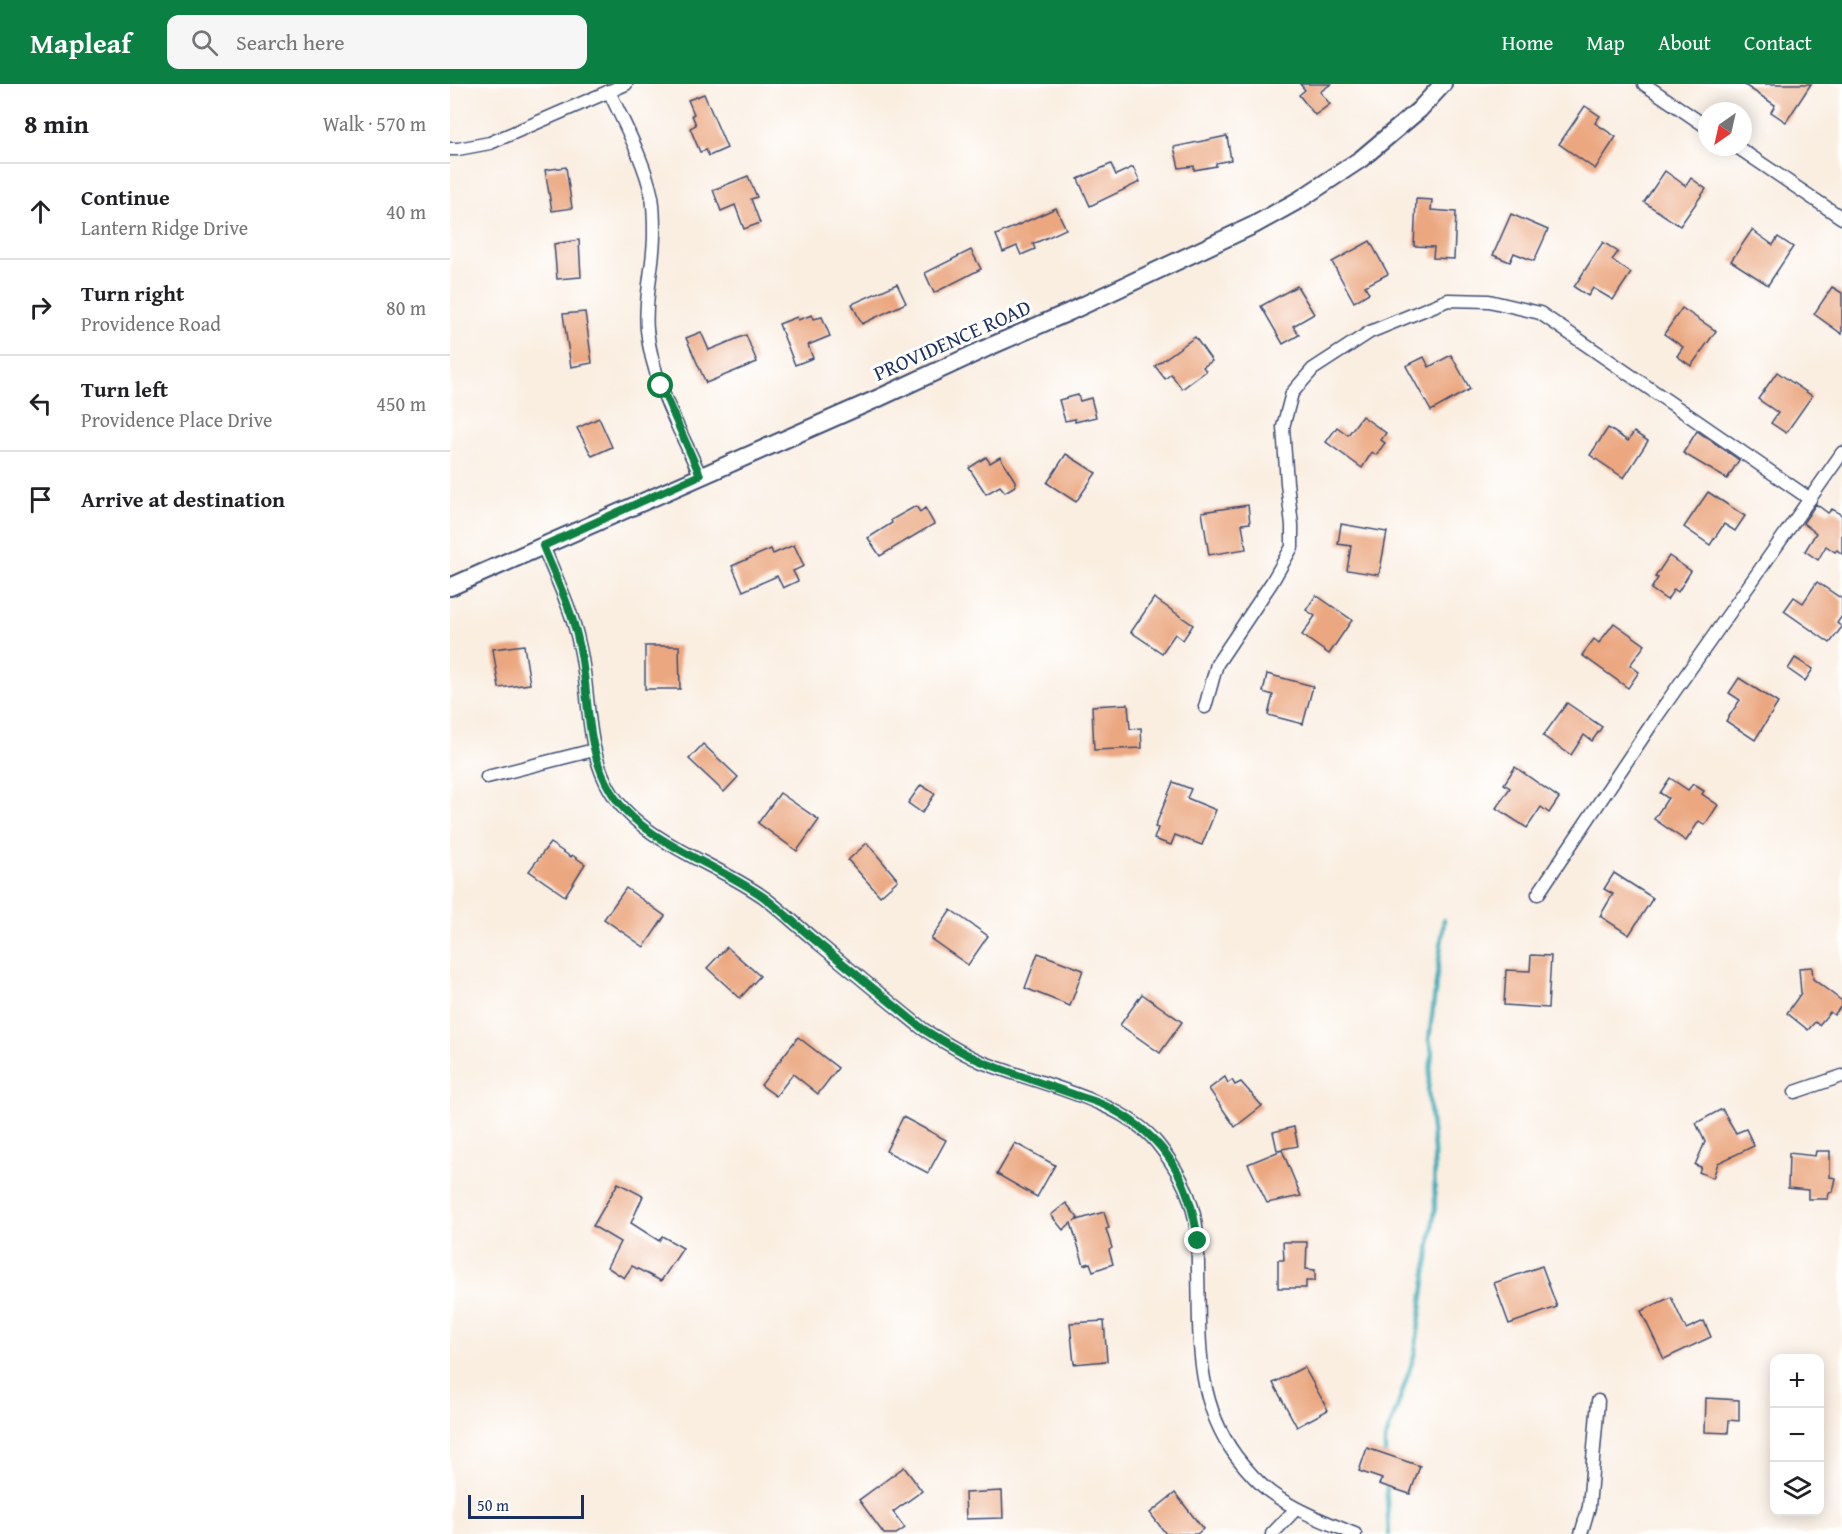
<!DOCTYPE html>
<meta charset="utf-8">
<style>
:root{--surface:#fff;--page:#f6f6f6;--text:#202124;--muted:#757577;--line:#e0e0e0;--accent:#0b8043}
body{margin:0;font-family:"Gentium Book Plus",serif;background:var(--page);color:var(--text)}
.controls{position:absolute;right:18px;bottom:18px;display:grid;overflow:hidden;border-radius:12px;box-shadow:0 3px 15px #0003}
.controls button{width:54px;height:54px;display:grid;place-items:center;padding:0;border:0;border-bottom:2px solid var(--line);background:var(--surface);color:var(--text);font:30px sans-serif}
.compass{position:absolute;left:1248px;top:18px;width:54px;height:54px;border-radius:50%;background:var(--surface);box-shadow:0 3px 15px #0003;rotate:214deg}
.scale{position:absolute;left:18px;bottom:15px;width:116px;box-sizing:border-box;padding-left:6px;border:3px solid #1b2f5e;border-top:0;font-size:16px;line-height:21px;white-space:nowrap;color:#1b2f5e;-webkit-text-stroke:4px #fff;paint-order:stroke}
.stop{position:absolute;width:18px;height:18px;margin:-14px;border:4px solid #0b8043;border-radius:50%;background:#fff}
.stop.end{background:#0b8043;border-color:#fff;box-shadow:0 2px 6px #0008}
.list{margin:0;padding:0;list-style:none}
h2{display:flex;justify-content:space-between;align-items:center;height:78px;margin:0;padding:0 24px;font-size:26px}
h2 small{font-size:20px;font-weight:400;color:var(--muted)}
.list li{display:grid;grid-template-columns:39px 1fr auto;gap:18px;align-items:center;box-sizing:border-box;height:96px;padding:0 24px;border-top:2px solid var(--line)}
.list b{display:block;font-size:22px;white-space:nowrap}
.list p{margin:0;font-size:20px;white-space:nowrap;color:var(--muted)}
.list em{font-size:20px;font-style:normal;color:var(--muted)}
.icon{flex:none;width:33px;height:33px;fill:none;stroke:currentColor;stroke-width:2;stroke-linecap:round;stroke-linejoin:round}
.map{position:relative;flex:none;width:1392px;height:1450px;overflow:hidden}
header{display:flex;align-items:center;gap:36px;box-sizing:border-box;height:84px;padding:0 30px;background:var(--accent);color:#fff}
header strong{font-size:28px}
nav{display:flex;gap:33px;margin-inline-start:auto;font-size:21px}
.search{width:420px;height:54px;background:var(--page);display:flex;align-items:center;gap:15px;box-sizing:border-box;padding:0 21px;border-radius:12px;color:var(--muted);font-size:22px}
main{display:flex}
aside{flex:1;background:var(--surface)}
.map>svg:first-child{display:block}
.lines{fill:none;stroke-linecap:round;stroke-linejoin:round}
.stream{stroke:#3aaab6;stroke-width:4.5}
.building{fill:#eba780}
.street-casing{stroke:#3c4c72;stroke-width:15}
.secondary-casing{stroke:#3c4c72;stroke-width:20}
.street{stroke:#fff;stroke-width:12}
.secondary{stroke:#fff;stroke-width:16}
.route{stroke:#0b8043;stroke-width:8}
.labels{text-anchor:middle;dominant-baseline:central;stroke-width:6;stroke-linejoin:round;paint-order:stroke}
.street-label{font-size:21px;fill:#1b2f5e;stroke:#fff}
</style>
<header>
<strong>Mapleaf</strong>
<div class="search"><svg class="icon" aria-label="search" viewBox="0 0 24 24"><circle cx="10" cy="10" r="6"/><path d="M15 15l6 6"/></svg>Search here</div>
<nav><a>Home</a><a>Map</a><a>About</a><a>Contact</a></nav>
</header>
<main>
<aside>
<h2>8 min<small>Walk · 570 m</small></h2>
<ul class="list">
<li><svg class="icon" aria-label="ahead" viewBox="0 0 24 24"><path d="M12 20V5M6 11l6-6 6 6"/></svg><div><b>Continue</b><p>Lantern Ridge Drive</p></div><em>40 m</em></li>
<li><svg class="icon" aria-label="right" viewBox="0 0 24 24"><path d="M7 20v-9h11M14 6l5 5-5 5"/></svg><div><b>Turn right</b><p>Providence Road</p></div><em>80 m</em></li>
<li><svg class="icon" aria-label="left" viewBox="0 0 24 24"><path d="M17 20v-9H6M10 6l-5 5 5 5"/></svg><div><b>Turn left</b><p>Providence Place Drive</p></div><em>450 m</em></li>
<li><svg class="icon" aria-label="arrive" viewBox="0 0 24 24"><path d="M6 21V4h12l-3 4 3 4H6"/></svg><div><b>Arrive at destination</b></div></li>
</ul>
</aside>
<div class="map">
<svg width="1392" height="1450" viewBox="0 0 1392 1450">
<rect width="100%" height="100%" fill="#fff"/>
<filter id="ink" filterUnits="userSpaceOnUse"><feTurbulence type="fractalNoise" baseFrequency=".0167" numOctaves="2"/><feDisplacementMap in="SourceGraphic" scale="12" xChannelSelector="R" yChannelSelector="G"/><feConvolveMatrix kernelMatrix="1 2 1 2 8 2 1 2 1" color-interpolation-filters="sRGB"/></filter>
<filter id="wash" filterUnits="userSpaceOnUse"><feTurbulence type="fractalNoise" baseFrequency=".008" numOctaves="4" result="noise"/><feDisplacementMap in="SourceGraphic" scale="24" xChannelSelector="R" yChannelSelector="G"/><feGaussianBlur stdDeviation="1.35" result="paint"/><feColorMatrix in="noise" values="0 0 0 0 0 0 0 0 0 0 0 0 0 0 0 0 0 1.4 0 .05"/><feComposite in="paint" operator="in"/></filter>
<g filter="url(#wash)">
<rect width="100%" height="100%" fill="#faeee1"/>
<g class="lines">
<!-- stream -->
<g class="stream">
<polyline points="935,1374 935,1356 949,1318 965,1269 985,1124 984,1065 978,1006 982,968 979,956 994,836"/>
<polyline points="936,1397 939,1450"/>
</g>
</g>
<g id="blocks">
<!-- building -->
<g class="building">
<polygon points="850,0 881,0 870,8 880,20 865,31 849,11 855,6"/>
<polygon points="1293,0 1361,0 1336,38 1321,28 1325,21"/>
<polygon points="254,10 277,64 259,72 256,66 250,68 240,44 246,41 242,31 244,30 238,16"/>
<polygon points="1135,22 1150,32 1145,39 1166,53 1145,85 1109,60"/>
<polygon points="777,52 781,76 766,79 766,82 744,86 744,82 729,84 724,63"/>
<polygon points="661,80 666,91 683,83 690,98 640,122 628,95"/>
<polygon points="116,83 122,124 102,127 95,86"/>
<polygon points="1215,87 1236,102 1241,94 1256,105 1230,142 1194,118"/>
<polygon points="298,92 307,113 301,115 310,139 294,145 285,121 271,127 263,106"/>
<polygon points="966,115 982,116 981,126 1006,128 1004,175 983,174 984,163 964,162"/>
<polygon points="606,124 616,145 583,160 585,165 571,171 567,162 553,168 546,151"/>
<polygon points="1061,130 1098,146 1084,177 1064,169 1060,178 1043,171"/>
<polygon points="1302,146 1323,161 1328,153 1343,163 1318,201 1281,177"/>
<polygon points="129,156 131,193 107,195 104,160"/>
<polygon points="920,157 938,190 915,202 919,209 904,218 882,178"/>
<polygon points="1153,158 1168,168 1162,176 1181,189 1163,216 1143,204 1138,212 1124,203"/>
<polygon points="521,166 531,185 484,209 475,189"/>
<polygon points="447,200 456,219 412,240 402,220"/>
<polygon points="847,202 864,230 843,242 849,251 833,260 811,222"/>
<polygon points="1382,203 1392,209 1392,250 1364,230"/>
<polygon points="1232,224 1266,247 1241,282 1227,272 1233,263 1214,250"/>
<polygon points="135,228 142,279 121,283 113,230"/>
<polygon points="362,231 364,235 372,233 380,252 358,261 363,274 345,281 329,240 347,233 348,236"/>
<polygon points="251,248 259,266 296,251 307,278 256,299 236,254"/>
<polygon points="745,253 762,277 753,283 756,287 732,305 721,290 715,295 705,282"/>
<polygon points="1001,271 1020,305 981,327 956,282 974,273 979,283"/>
<polygon points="1327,288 1362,312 1336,349 1321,339 1328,329 1308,315"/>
<polygon points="628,311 630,317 641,314 646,333 625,338 625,335 615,337 609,316"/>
<polygon points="912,332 936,349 931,356 935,359 926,371 922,368 912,384 876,358 887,343 898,351"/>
<polygon points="149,334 162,363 142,372 127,344"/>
<polygon points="1158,344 1178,357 1184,348 1198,357 1174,394 1140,371"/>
<polygon points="1247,347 1289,376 1277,395 1233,369"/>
<polygon points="616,370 646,389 626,418 597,399"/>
<polygon points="536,373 540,379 550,373 565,397 565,402 555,408 550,402 536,410 519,384"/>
<polygon points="1258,408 1295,432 1285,447 1274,440 1260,461 1234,443"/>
<polygon points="1366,420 1378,429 1382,425 1392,431 1392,470 1387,466 1385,468 1376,462 1368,476 1355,467 1366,449 1353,439"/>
<polygon points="798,421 800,439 792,440 796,465 759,471 752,428"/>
<polygon points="466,422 470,428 475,424 484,440 430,472 418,454 442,439 441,436"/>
<polygon points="891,440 937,448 929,491 897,486 901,462 888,460"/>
<polygon points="344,461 354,482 343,487 348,497 333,504 327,492 293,507 282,482 321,465 323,470"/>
<polygon points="1219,472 1241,487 1228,508 1224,505 1217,516 1201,505 1208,494 1205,493"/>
<polygon points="1367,498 1392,515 1392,532 1387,539 1392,543 1380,559 1334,527 1344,513 1353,519"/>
<polygon points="866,511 902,536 879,570 852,551 865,532 856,526"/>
<polygon points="704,514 743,541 733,556 725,550 712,569 681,548"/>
<polygon points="1164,539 1195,561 1180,581 1189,588 1178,604 1132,571 1144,555 1149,559"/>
<polygon points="74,561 80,600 49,604 43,565"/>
<polygon points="195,562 229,562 230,605 195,605"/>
<polygon points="1345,574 1363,585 1355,597 1338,585"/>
<polygon points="817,590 863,602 853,640 818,631 823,611 813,608"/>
<polygon points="1289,594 1328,619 1305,656 1276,637 1290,616 1279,609"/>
<polygon points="1117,619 1152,643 1142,657 1134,651 1121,671 1093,652"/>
<polygon points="678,620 680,645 691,644 692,664 644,666 642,622"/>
<polygon points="253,660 288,693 274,708 239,675"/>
<polygon points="1065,683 1109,714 1099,729 1091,723 1077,744 1046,724 1060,704 1054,700"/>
<polygon points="1220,694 1238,706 1243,700 1254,707 1252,710 1268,721 1255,741 1249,737 1236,757 1204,735 1218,714 1210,709"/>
<polygon points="723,698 741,705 737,714 766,726 752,761 725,751 721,761 704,755 708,744 705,743"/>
<polygon points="471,701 485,710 472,729 458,719"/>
<polygon points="330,709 369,736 347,767 308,739"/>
<polygon points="100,759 121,773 122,771 135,780 115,812 79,787"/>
<polygon points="417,759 448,796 430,812 398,776"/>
<polygon points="1164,789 1203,814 1179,851 1150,832 1163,810 1154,805"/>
<polygon points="176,804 215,832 194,863 154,835"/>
<polygon points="501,826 538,852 518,881 481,855"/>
<polygon points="277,863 310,892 290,914 257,884"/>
<polygon points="588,869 633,886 620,922 575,904"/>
<polygon points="1081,871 1101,872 1098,924 1054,921 1056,886 1080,887"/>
<polygon points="1362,883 1363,895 1392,917 1392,921 1384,931 1380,928 1369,941 1365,938 1358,946 1337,929 1351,909 1349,884"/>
<polygon points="692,910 732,938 710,969 670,941"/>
<polygon points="348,953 388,984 368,1010 343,990 326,1012 311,1001"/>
<polygon points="775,993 778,999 782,996 785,1001 791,998 812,1022 785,1043 759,1005"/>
<polygon points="1272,1025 1286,1049 1296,1045 1304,1062 1268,1079 1263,1094 1249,1088 1251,1083 1245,1081 1255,1058 1246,1039"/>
<polygon points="453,1033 496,1056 478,1089 436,1067"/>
<polygon points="844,1043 848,1062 827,1066 823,1048"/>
<polygon points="565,1059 605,1081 587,1113 547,1090"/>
<polygon points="832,1066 851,1112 817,1119 798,1080"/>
<polygon points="1366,1067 1380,1067 1380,1093 1386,1094 1383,1108 1379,1109 1378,1115 1358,1115 1358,1106 1338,1104 1339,1069 1365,1072"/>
<polygon points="168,1099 193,1112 181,1139 209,1157 212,1152 233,1164 211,1197 182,1182 174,1194 157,1183 170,1158 143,1142"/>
<polygon points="616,1119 628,1134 624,1137 654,1128 659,1144 656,1145 662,1164 659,1166 663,1180 643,1187 640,1179 634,1181 621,1139 613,1146 601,1131"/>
<polygon points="833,1158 857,1158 856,1185 865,1186 865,1197 856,1197 856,1204 828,1204 828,1176 834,1176"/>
<polygon points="1092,1182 1107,1223 1059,1240 1044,1199"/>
<polygon points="1221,1213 1236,1245 1254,1237 1261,1253 1214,1275 1191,1227"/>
<polygon points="654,1237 657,1277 624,1280 620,1239"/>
<polygon points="854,1283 878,1326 847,1343 823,1299"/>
<polygon points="1256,1314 1289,1316 1289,1337 1279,1336 1278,1349 1255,1348"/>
<polygon points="917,1364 970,1382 960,1410 929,1400 932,1395 909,1387"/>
<polygon points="454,1383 472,1407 443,1428 455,1444 446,1450 434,1450 409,1416"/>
<polygon points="552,1407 553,1434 516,1435 515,1409"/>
<polygon points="725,1409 753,1445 747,1450 716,1450 700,1429"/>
</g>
</g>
</g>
<g filter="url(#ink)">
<use href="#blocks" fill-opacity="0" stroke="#3c4c72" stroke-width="1.5"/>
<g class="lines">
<defs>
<g id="street">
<polyline points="1194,0 1257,43"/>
<path d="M159,7C175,42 194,76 202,113C204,125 204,138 204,150C204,182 194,213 197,246C202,297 230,345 250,391"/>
<polyline points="1287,63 1392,134"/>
<polyline points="0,65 8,65 40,59 176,0"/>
<path d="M93,462C106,494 122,526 129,560C141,608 134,662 160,706C190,758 267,779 315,814C333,828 350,844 367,858C402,887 437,916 473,945C492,957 511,969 532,978C584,999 671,1015 707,1059C724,1080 738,1104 744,1131C748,1148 748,1167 748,1185C750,1251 744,1315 786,1372C796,1385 807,1398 820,1408C846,1427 876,1438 905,1450"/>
<polyline points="755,623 767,580 822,498 842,463 842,441 837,399 833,343 842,309 863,285 920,248 998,216 1039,217 1090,229 1360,415"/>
<polyline points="37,693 144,666"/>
<polyline points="1088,810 1205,635 1392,369"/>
<polyline points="1345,1008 1392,992"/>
<polyline points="822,1450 846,1425"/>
<polyline points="1131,1450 1139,1423 1148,1317"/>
</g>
<polyline id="secondary" points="0,503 431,313 541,262 619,228 804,141 849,116 911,75 969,26 993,0"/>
</defs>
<!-- street casing -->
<use href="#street" class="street-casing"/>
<!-- secondary casing -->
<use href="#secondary" class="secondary-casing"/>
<!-- street -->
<use href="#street" class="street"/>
<!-- secondary -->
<use href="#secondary" class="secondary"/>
</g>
</g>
<g class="lines" filter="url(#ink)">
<!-- route -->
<path class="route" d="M211,302L250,391L93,462C106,494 122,526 129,560C140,608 134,662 160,706C190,758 267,779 315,814C333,828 350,844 367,858C402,887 438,916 473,945C492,957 512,969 533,978C563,990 593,1000 623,1010C636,1015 650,1018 662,1025C717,1054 740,1097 748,1157"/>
</g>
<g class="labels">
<!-- street labels -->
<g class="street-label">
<text transform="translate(502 256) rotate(-24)">PROVIDENCE ROAD</text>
</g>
</g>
</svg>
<div class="controls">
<button>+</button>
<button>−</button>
<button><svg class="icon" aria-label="layers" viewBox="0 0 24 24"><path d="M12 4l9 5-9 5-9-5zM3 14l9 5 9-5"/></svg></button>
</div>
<svg class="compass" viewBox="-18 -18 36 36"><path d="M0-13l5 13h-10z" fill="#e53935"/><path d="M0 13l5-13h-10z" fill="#757577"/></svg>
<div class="scale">50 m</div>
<div class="stop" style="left:211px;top:302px"></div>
<div class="stop end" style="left:748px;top:1157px"></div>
</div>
</main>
